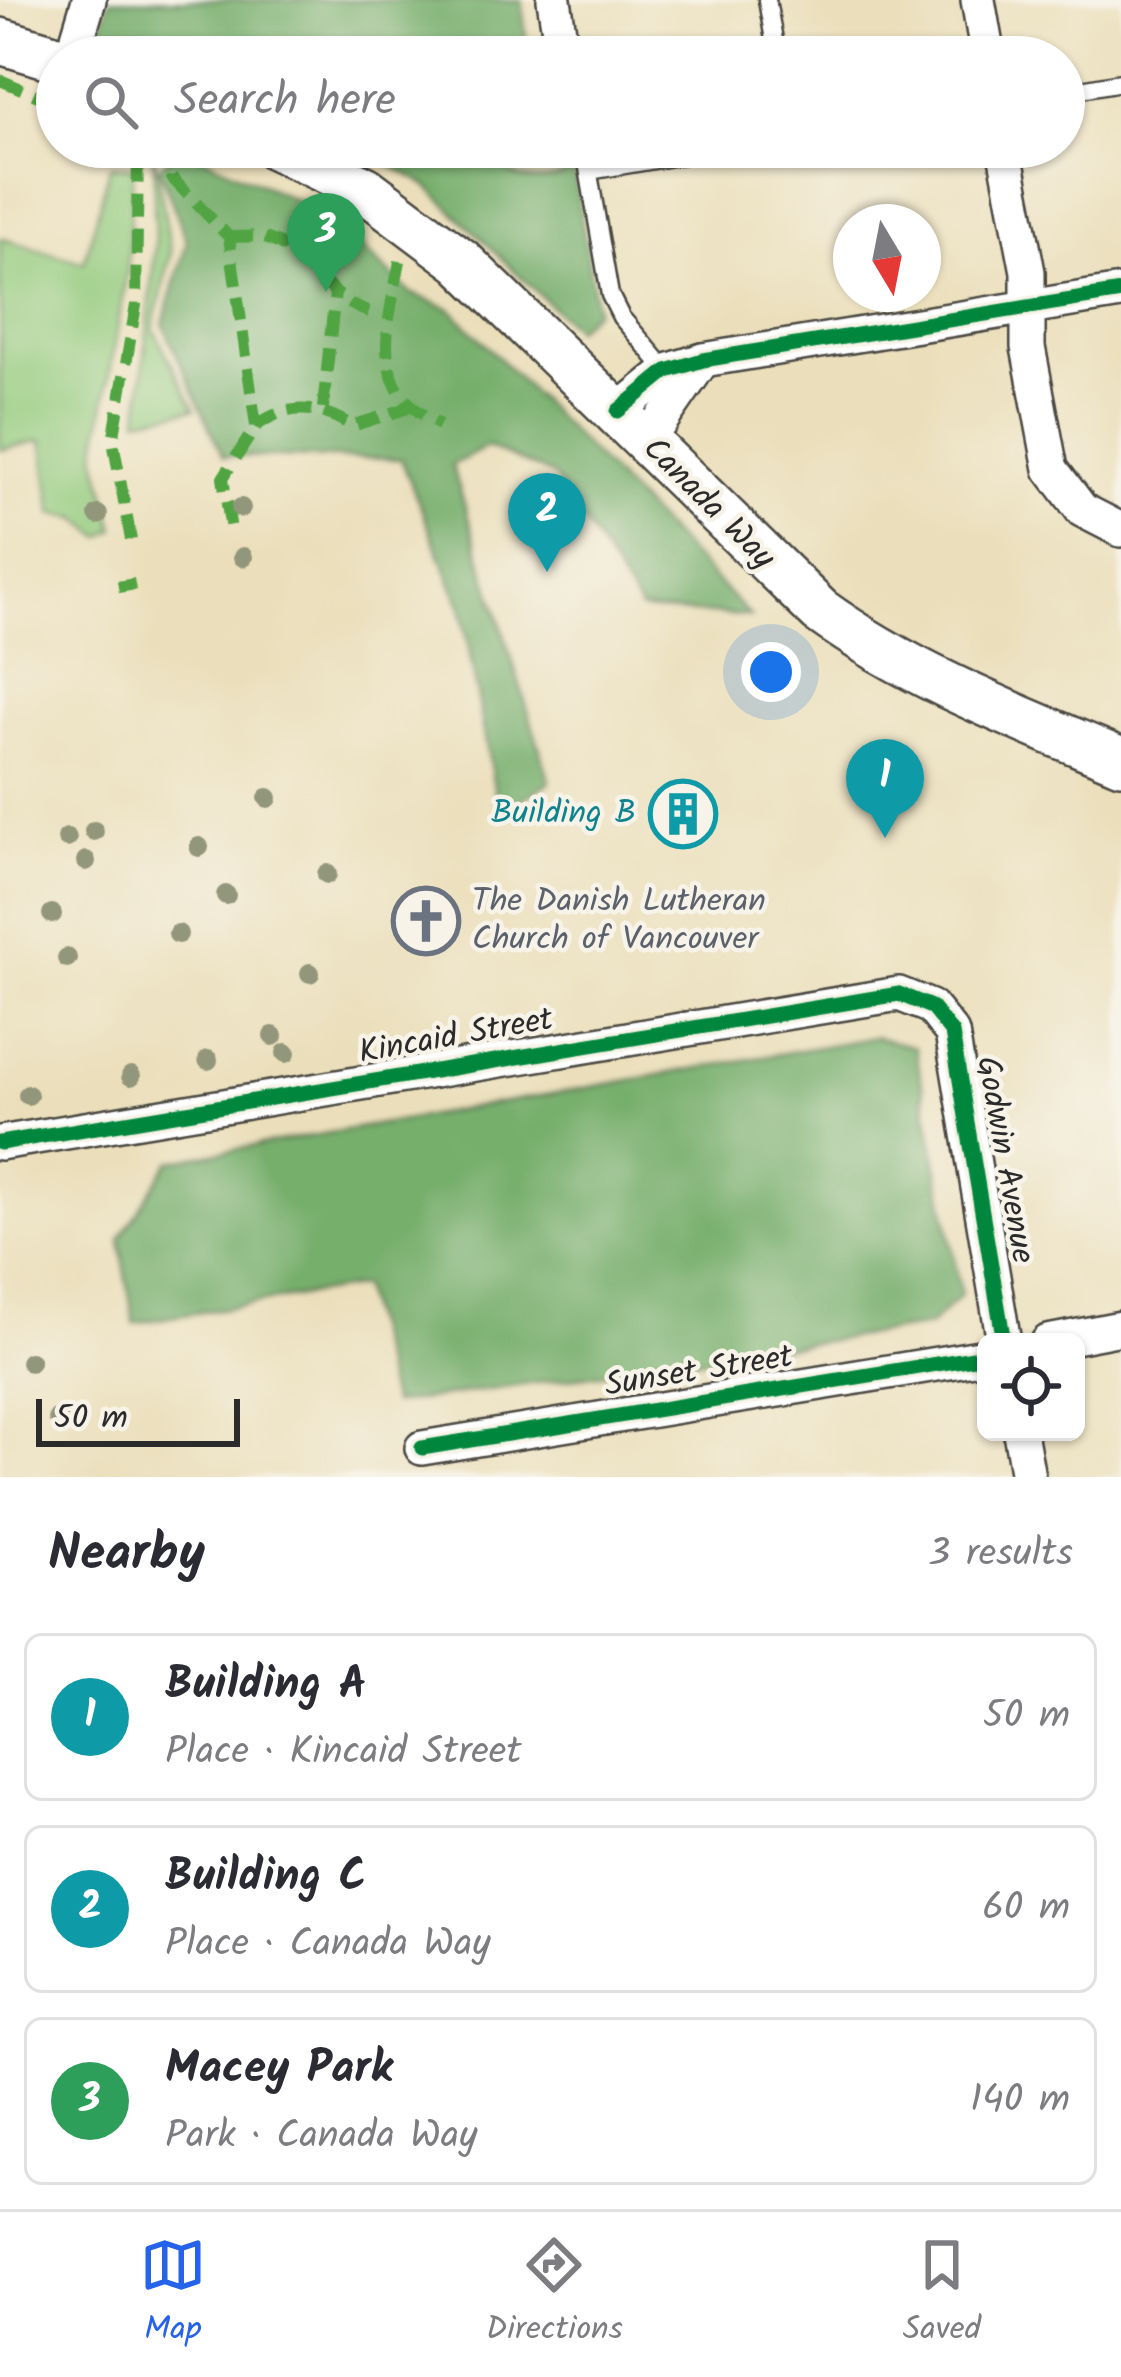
<!DOCTYPE html>
<meta charset="utf-8">
<style>
:root{--surface:#fff;--page:#f2f2f3;--text:#2b2b33;--muted:#7c7c81;--line:#e1e1e2;--accent:#2563eb}
body{margin:0;font-family:Kalam,sans-serif;background:var(--page);color:var(--text)}
.controls{position:absolute;right:36px;bottom:36px;display:grid;overflow:hidden;border-radius:18px;box-shadow:0 3px 9px #0004}
.controls button{width:108px;height:108px;display:grid;place-items:center;padding:0;border:0;border-bottom:3px solid var(--line);background:var(--surface);color:var(--text);font:60px sans-serif}
.compass{position:absolute;left:833px;top:204px;width:108px;height:108px;border-radius:50%;background:var(--surface);box-shadow:0 3px 9px #0004;rotate:170deg}
.scale{position:absolute;left:36px;bottom:30px;width:204px;box-sizing:border-box;padding-left:12px;border:6px solid #2b2b2b;border-top:0;font-size:33px;line-height:42px;white-space:nowrap;color:#2b2b2b;-webkit-text-stroke:9px #f7f3e8;paint-order:stroke}
.you{position:absolute;left:771px;top:672px;width:42px;height:42px;margin:-30px;border:9px solid #fff;border-radius:50%;background:#1a73e8;box-shadow:0 0 0 18px #1a73e833}
.badge{display:grid;place-items:center;width:78px;height:78px;border-radius:50%;background:var(--accent);color:#fff;font-size:39px;font-weight:700}
.pin{position:absolute;translate:-50% -99px;filter:drop-shadow(0 3px 6px #0008)}
.pin::after{content:'';position:absolute;top:63px;width:42px;height:36px;background:inherit;clip-path:polygon(0 0,100% 0,50% 100%)}
.list{margin:0;padding:0;list-style:none}
h2{display:flex;justify-content:space-between;align-items:center;height:156px;margin:0;padding:0 48px;font-size:51px}
h2 small{font-size:39px;font-weight:400;color:var(--muted)}
.list li{display:grid;grid-template-columns:78px 1fr auto;gap:36px;align-items:center;box-sizing:border-box;height:168px;margin:0 24px 24px;padding:0 24px;border:3px solid var(--line);border-radius:18px}
.list b{display:block;font-size:45px;white-space:nowrap}
.list p{margin:0;font-size:39px;white-space:nowrap;color:var(--muted)}
.list em{font-size:39px;font-style:normal;color:var(--muted)}
.icon{flex:none;width:66px;height:66px;fill:none;stroke:currentColor;stroke-width:2;stroke-linecap:round;stroke-linejoin:round}
.map{position:relative;flex:none;width:1121px;height:1477px;overflow:hidden}
.search{position:absolute;background:var(--surface);box-shadow:0 3px 9px #0004;left:36px;right:36px;top:36px;height:132px;display:flex;align-items:center;gap:30px;box-sizing:border-box;padding:0 42px;border-radius:66px;color:var(--muted);font-size:45px}
.sheet{height:732px;background:var(--surface)}
nav{display:flex;justify-content:space-around;align-items:center;box-sizing:border-box;height:168px;border-top:3px solid var(--line);background:var(--surface);font-size:33px;color:var(--muted)}
nav a{display:grid;justify-items:center;gap:6px}
nav .on{color:var(--accent)}
.map>svg:first-child{display:block}
.green{fill:#93ca7d;stroke:#5f7a54;stroke-width:3}
.forest{fill:#76ae6c;stroke:#506c4c;stroke-width:3}
.lines{fill:none;stroke-linecap:round;stroke-linejoin:round}
.service-casing{stroke:#484641;stroke-width:21}
.minor-casing{stroke:#484641;stroke-width:38}
.secondary-casing{stroke:#484641;stroke-width:50}
.service{stroke:#fff;stroke-width:16}
.minor{stroke:#fff;stroke-width:33}
.secondary{stroke:#fff;stroke-width:45}
.quiet{stroke:#51a443;stroke-width:12;stroke-dasharray:24 12;stroke-linecap:butt}
.cycleway-casing{stroke:#f7f3e8;stroke-width:22}
.cycleway{stroke:#00873e;stroke-width:15}
.tree{fill:#92967a}
.labels{text-anchor:middle;dominant-baseline:central;stroke-width:9;stroke-linejoin:round;paint-order:stroke}
.street-label{font-size:33px;fill:#2b2b2b;stroke:#f7f3e8}
.culture-label{font-size:33px;fill:#0d838f;stroke:#f7f3e8;text-anchor:end}
.worship-label{font-size:33px;fill:#5b616d;stroke:#f7f3e8;text-anchor:start}
</style>
<div class="map">
<svg width="1121" height="1477" viewBox="0 0 1121 1477">
<rect width="100%" height="100%" fill="#f7f3e8"/>
<filter id="ink" filterUnits="userSpaceOnUse"><feTurbulence type="fractalNoise" baseFrequency=".00833" numOctaves="2"/><feDisplacementMap in="SourceGraphic" scale="24" xChannelSelector="R" yChannelSelector="G"/><feConvolveMatrix kernelMatrix="1 2 1 2 8 2 1 2 1" color-interpolation-filters="sRGB"/></filter>
<filter id="wash" filterUnits="userSpaceOnUse"><feTurbulence type="fractalNoise" baseFrequency=".004" numOctaves="4" result="noise"/><feDisplacementMap in="SourceGraphic" scale="48" xChannelSelector="R" yChannelSelector="G"/><feGaussianBlur stdDeviation="2.7" result="paint"/><feColorMatrix in="noise" values="0 0 0 0 0 0 0 0 0 0 0 0 0 0 0 0 0 1.4 0 .05"/><feComposite in="paint" operator="in"/></filter>
<g filter="url(#wash)">
<rect width="100%" height="100%" fill="#ebdfbb"/>
<!-- green -->
<g class="green">
<polygon points="153,147 171,254 153,328 195,409 139,419 155,247"/>
<polygon points="110,166 133,167 127,272 96,454 115,529 102,537 77,518 53,514 42,440 0,450 0,238 84,263"/>
</g>
<!-- forest -->
<g class="forest">
<polygon points="110,0 522,0 528,57 161,57 111,37 102,25"/>
<polygon points="182,147 325,214 412,294 451,309 750,616 641,610 553,475 487,447 452,465 550,782 499,814 461,606 401,459 223,456 163,324 187,242 159,168"/>
<path d="M359,147H489C507,185 539,186 574,171L596,309L575,329L426,185Z"/>
<polygon points="875,1037 915,1047 961,1295 929,1326 392,1404 361,1286 134,1323 120,1239 170,1161"/>
</g>
</g>
<g filter="url(#ink)">
<g class="lines">
<defs>
<g id="service">
<polyline points="767,0 777,57"/>
<polyline points="1064,92 1121,82"/>
<polyline points="579,147 585,151 610,295 621,317 667,371"/>
<polyline points="589,171 732,147"/>
</g>
<g id="minor">
<polyline points="554,0 563,57"/>
<polyline points="978,0 988,57"/>
<polyline points="72,57 89,0"/>
<polyline points="1004,147 1028,272 1028,347 1051,469 1082,510 1121,530"/>
<polyline points="618,411 667,371 703,360 1121,292"/>
<polyline points="647,441 703,360"/>
<polyline points="0,1143 899,994 931,1007 952,1033 1004,1342"/>
<polyline points="1048,1342 1121,1328"/>
<polyline points="1020,1432 1028,1477"/>
<polyline points="422,1448 986,1356"/>
</g>
<g id="secondary">
<polyline points="0,41 57,58"/>
<path d="M276,147L365,189L461,261L820,611C912,677 1017,717 1121,761"/>
</g>
</defs>
<!-- service casing -->
<use href="#service" class="service-casing"/>
<!-- minor casing -->
<use href="#minor" class="minor-casing"/>
<!-- secondary casing -->
<use href="#secondary" class="secondary-casing"/>
<!-- service -->
<use href="#service" class="service"/>
<!-- minor -->
<use href="#minor" class="minor"/>
<!-- secondary -->
<use href="#secondary" class="secondary"/>
<!-- quiet -->
<g class="quiet">
<polyline points="0,80 57,104"/>
<polyline points="187,147 173,159 172,178 229,237 256,426 223,478 231,530"/>
<path d="M229,237C241,237 257,235 268,239C309,252 327,300 369,312"/>
<path d="M400,261C387,330 366,387 440,425"/>
<polyline points="323,408 335,293"/>
<path d="M256,426C288,402 321,406 352,426L408,408"/>
<polyline points="131,540 113,441 136,305 138,147"/>
<polyline points="118,587 135,584"/>
</g>
<defs>
<g id="cycleway">
<polyline points="618,411 667,371 703,360 1121,292"/>
<polyline points="0,1143 899,994 931,1007 952,1033 1004,1342"/>
<polyline points="422,1448 986,1356"/>
</g>
</defs>
<!-- cycleway casing -->
<use href="#cycleway" class="cycleway-casing"/>
<!-- cycleway -->
<use href="#cycleway" class="cycleway"/>
</g>
<!-- trees -->
<g class="tree">
<circle cx="241" cy="508" r="10"/>
<circle cx="98" cy="515" r="10"/>
<circle cx="243" cy="557" r="10"/>
<circle cx="268" cy="798" r="10"/>
<circle cx="94" cy="831" r="10"/>
<circle cx="67" cy="838" r="10"/>
<circle cx="199" cy="847" r="10"/>
<circle cx="86" cy="861" r="10"/>
<circle cx="327" cy="874" r="10"/>
<circle cx="226" cy="895" r="10"/>
<circle cx="52" cy="914" r="10"/>
<circle cx="178" cy="934" r="10"/>
<circle cx="67" cy="958" r="10"/>
<circle cx="310" cy="973" r="10"/>
<circle cx="273" cy="1036" r="10"/>
<circle cx="286" cy="1053" r="10"/>
<circle cx="208" cy="1060" r="10"/>
<circle cx="131" cy="1076" r="10"/>
<circle cx="28" cy="1095" r="10"/>
<circle cx="30" cy="1362" r="10"/>
<circle cx="58" cy="1418" r="10"/>
</g>
</g>
<!-- icons -->
<defs>
<symbol id="building-ring" viewBox="-11 -11 22 22"><circle r="9.5" fill="#f7f3e8" stroke="#0f9aa8" stroke-width="1.5"/><path d="M-4-6H4V6H1V3H-1V6H-4ZM-2.5-4.3h1.7v1.8h-1.7ZM.8-4.3h1.7v1.8H.8ZM-2.5-1h1.7V.8h-1.7ZM.8-1h1.7V.8H.8Z" fill="#0f9aa8"/></symbol>
<symbol id="church-ring" viewBox="-11 -11 22 22"><circle r="9.5" fill="#f7f3e8" stroke="#6b7280" stroke-width="1.5"/><path d="M-1.2-6h2.4v3.5h3.3v2.4h-3.3V6h-2.4V-.1h-3.3v-2.4h3.3Z" fill="#6b7280"/></symbol>
</defs>
<g fill-rule="evenodd">
<use href="#building-ring" x="645" y="776" width="76" height="76"/>
<use href="#church-ring" x="388" y="883" width="76" height="76"/>
</g>
<g class="labels">
<!-- street labels -->
<g class="street-label">
<text transform="translate(708 504) rotate(45)">Canada Way</text>
<text transform="translate(456 1037) rotate(-10)">Kincaid Street</text>
<text transform="translate(1004 1160) rotate(80)">Godwin Avenue</text>
<text transform="translate(699 1372) rotate(-9)">Sunset Street</text>
</g>
<!-- culture labels -->
<g class="culture-label">
<text x="636" y="814">Building B</text>
</g>
<!-- worship labels -->
<g class="worship-label">
<text x="472" y="902">The Danish Lutheran<tspan x="472" dy="38">Church of Vancouver</tspan></text>
</g>
</g>
</svg>
<div class="controls">
<button><svg class="icon" aria-label="locate" viewBox="0 0 24 24"><circle cx="12" cy="12" r="6"/><path d="M12 2v4M12 18v4M2 12h4M18 12h4"/></svg></button>
</div>
<svg class="compass" viewBox="-18 -18 36 36"><path d="M0-13l5 13h-10z" fill="#e53935"/><path d="M0 13l5-13h-10z" fill="#7c7c81"/></svg>
<div class="scale">50 m</div>
<div class="you"></div>
<div class="pin badge" style="left:885px;top:838px;background:#0f9aa8">1</div>
<div class="pin badge" style="left:547px;top:572px;background:#0f9aa8">2</div>
<div class="pin badge" style="left:326px;top:292px;background:#2e9e5b">3</div>
<div class="search"><svg class="icon" aria-label="search" viewBox="0 0 24 24"><circle cx="10" cy="10" r="6"/><path d="M15 15l6 6"/></svg>Search here</div>
</div>
<section class="sheet">
<h2>Nearby<small>3 results</small></h2>
<ul class="list">
<li><span class="badge" style="background:#0f9aa8">1</span><div><b>Building A</b><p>Place · Kincaid Street</p></div><em>50 m</em></li>
<li><span class="badge" style="background:#0f9aa8">2</span><div><b>Building C</b><p>Place · Canada Way</p></div><em>60 m</em></li>
<li><span class="badge" style="background:#2e9e5b">3</span><div><b>Macey Park</b><p>Park · Canada Way</p></div><em>140 m</em></li>
</ul>
</section>
<nav>
<a class="on"><svg class="icon" aria-label="map" viewBox="0 0 24 24"><path d="M3 6l6-2 6 2 6-2v14l-6 2-6-2-6 2zM9 4v14M15 6v14"/></svg>Map</a>
<a><svg class="icon" aria-label="directions" viewBox="0 0 24 24"><path d="M12 3l9 9-9 9-9-9zM9 14v-3h6M13 9l2 2-2 2"/></svg>Directions</a>
<a><svg class="icon" aria-label="saved" viewBox="0 0 24 24"><path d="M7 4h10v16l-5-4-5 4z"/></svg>Saved</a>
</nav>
